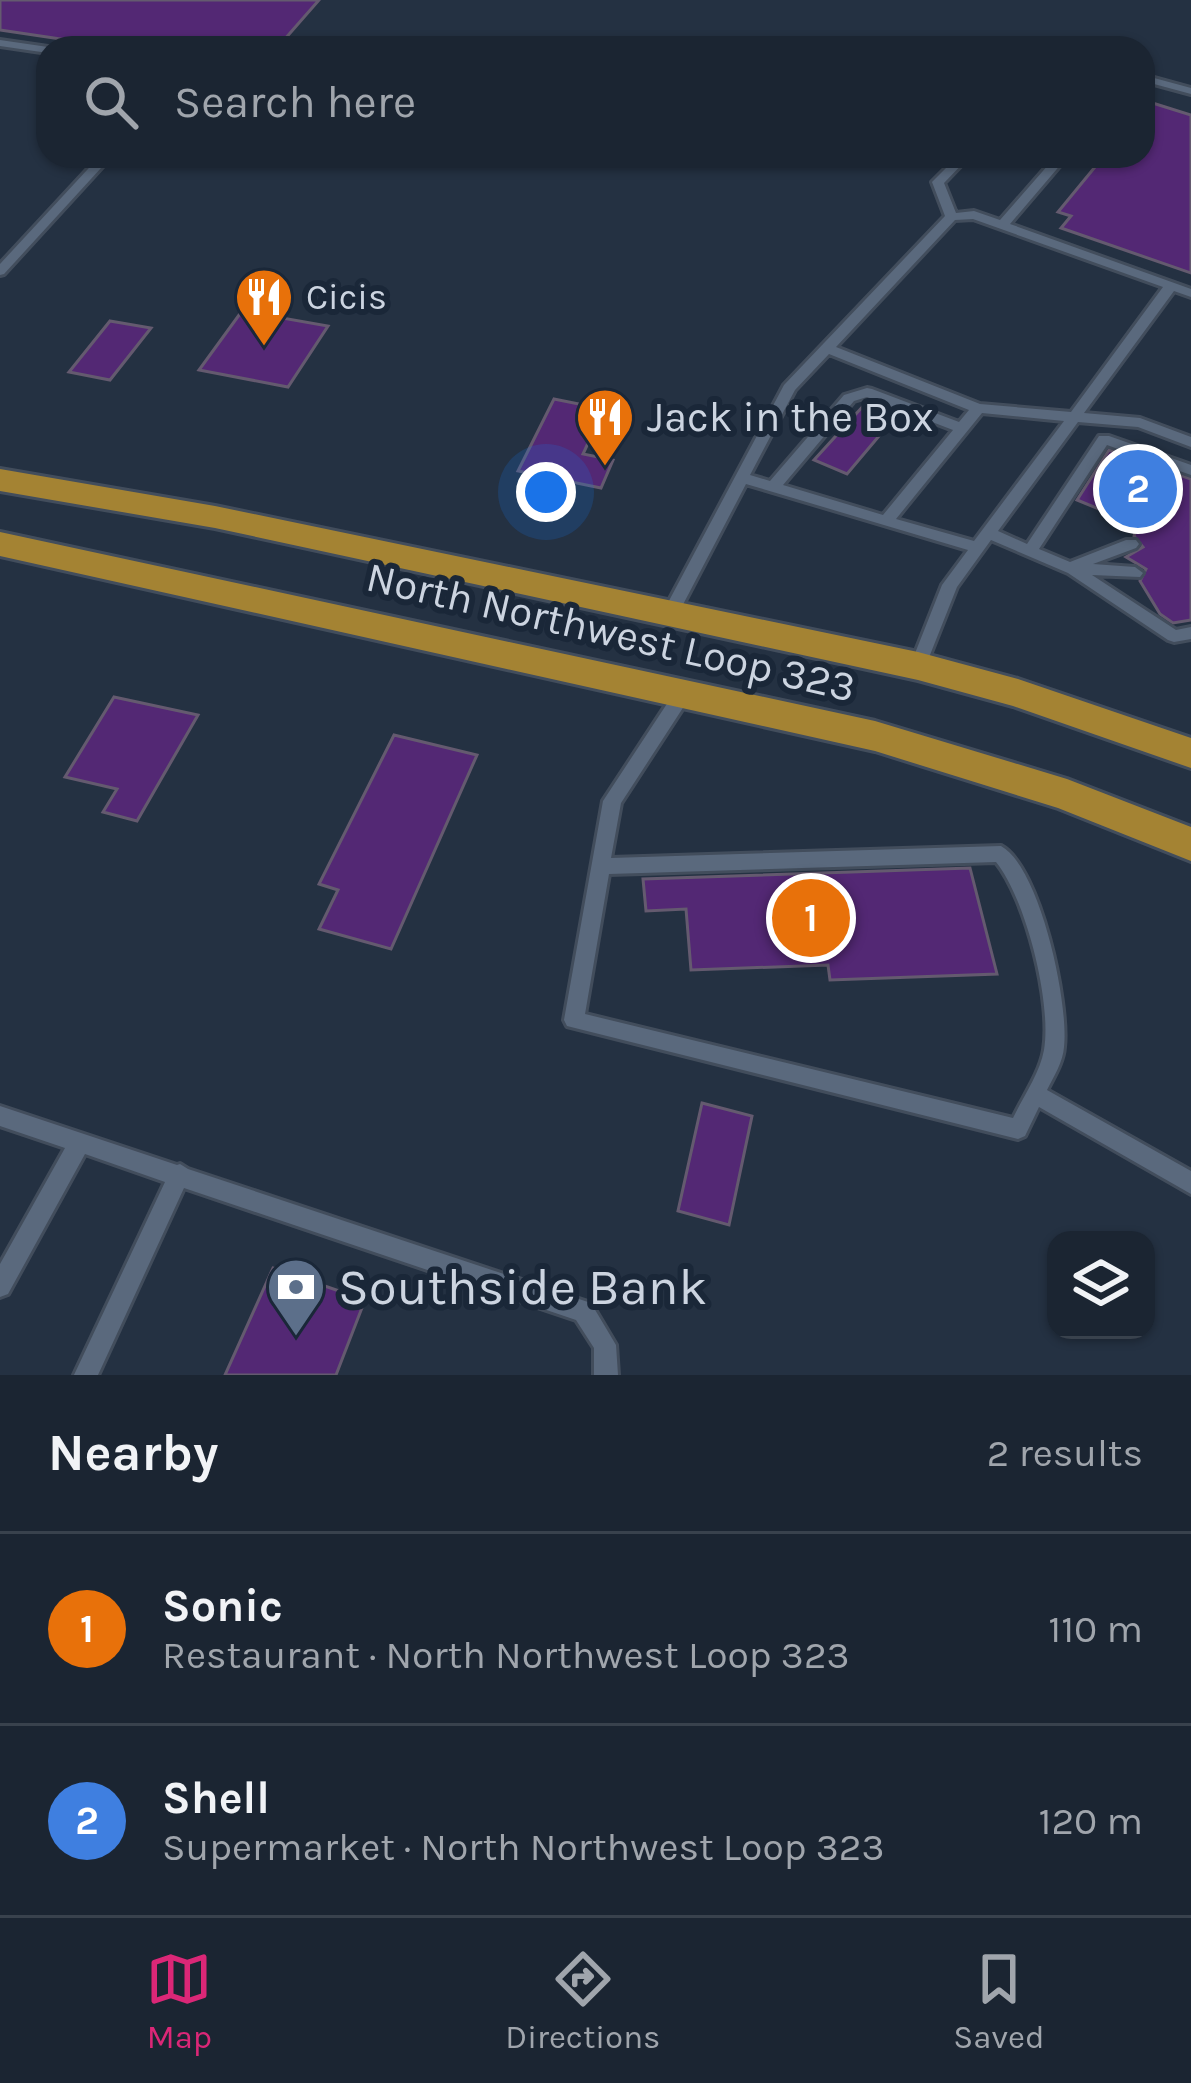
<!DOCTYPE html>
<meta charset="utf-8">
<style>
:root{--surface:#1b2532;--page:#28313e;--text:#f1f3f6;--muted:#a0a5ac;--line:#39424d;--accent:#db2777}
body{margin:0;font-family:Karla,sans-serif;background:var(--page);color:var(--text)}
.controls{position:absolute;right:36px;bottom:36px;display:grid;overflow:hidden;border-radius:24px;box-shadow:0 3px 9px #0004}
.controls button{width:108px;height:108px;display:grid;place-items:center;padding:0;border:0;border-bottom:3px solid var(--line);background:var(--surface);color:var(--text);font:60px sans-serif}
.you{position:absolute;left:546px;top:492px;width:42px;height:42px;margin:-30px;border:9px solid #fff;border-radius:50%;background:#1a73e8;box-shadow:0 0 0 18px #1a73e833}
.badge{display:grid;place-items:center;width:78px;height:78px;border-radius:50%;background:var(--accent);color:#fff;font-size:39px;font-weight:700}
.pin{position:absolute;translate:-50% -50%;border:6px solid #fff;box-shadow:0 3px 12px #0006}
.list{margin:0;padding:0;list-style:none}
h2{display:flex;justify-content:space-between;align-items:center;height:156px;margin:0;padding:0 48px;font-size:51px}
h2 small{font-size:39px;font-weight:400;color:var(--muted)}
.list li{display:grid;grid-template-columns:78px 1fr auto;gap:36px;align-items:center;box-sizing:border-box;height:192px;padding:0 48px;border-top:3px solid var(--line)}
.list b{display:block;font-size:45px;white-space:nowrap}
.list p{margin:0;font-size:39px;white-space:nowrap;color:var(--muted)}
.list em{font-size:39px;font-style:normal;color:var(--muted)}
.icon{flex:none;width:66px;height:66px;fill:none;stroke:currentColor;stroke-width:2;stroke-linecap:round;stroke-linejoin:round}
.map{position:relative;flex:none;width:1191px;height:1375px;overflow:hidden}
.search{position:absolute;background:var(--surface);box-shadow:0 3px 9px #0004;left:36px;right:36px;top:36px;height:132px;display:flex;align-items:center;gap:30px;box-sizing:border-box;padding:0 42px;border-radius:36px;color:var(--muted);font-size:45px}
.sheet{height:540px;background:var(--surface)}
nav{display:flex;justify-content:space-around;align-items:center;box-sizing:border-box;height:168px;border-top:3px solid var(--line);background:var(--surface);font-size:33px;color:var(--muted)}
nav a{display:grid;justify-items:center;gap:6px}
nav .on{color:var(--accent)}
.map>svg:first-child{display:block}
.building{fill:#532874;stroke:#645a6f;stroke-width:3}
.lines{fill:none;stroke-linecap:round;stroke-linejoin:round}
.lane-casing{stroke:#424d5c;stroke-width:6}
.highway-casing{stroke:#424d5c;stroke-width:6}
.lane{fill:#5a697d;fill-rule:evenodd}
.highway{fill:#a48333;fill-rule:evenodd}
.labels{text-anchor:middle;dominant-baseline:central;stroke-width:12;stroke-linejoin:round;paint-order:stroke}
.far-poi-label{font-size:36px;fill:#ccd4e0;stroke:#1a2738;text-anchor:start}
.poi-label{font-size:42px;fill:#ccd4e0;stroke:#1a2738;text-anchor:start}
.street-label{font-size:42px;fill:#ccd4e0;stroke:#1a2738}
.near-poi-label{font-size:51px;fill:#ccd4e0;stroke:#1a2738;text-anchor:start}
</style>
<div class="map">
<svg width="1191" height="1375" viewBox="0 0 1191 1375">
<rect width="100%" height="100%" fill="#243142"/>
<!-- building -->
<g class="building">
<polygon points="0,0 319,0 277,48 121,48 0,30"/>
<polygon points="1143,100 1191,115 1191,273 1061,228 1071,216 1058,212 1104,156 1143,156"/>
<polygon points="242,311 328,326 288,387 199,370"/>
<polygon points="110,321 151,328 110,380 69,372"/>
<polygon points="554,399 604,409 583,454 613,460 601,488 518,471"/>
<polygon points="865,404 895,417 847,474 814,460"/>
<polygon points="1109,450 1191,479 1191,620 1173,623 1160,614 1140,581 1146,569 1126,557 1143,547 1134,536 1138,525 1077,500"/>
<polygon points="114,697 198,715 137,821 103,812 117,789 65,777"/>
<polygon points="394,735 477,755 391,949 319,929 338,890 319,884"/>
<polygon points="970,868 997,974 830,980 828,965 691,970 686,909 646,911 643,879"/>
<polygon points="702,1103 752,1116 729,1225 678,1211"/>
<polygon points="273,1268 365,1300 336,1375 225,1375"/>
</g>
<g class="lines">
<defs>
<g id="lane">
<polygon points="0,40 48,47 52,48 48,48 48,53 0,46"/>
<polygon points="1143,75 1191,88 1191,94 1143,81"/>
<polygon points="100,156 112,156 4,274 0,275 0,264"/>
<path d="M958,156H970L944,183L956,213L974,211L1000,220L1056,156H1068L1010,224L1191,289V297L1174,291L1084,413L1140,418L1191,437V447L1138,427L1078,422L998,531L1027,544L1099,436H1109L1191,465V475L1107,445L1039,549L1070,562L1126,540H1136L1139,544L1136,548L1093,564L1135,567L1143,573L1140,577L1092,575L1176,630L1191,627V639L1174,642L1168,640L1068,573L991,540L957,587L924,670H912L910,666L942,585L968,550L746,484L677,616H665L663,612L784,385L945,216L932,182ZM973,219L1163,287L1071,412L980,404L836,347L955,220ZM829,354L969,410L959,422L872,389L867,388L844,395L770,481L750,475L795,390ZM867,397L953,430L883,515L783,485L854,401ZM982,413L1064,421L974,541L896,519Z"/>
<path d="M684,686L690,687L692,692L690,697L621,803L611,858L1001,846C1040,867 1069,1003 1064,1047C1063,1062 1054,1076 1047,1090L1191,1171V1194L1039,1107L1025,1136L1018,1139L567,1026L564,1020L603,801L678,687ZM996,862C1026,899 1052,1003 1044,1050C1040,1073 1023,1097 1013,1118L585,1014L609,874Z"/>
<polygon points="0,1106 177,1165 180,1164 188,1169 591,1303 616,1345 618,1375 594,1375 594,1348 576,1320 184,1188 98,1375 74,1375 165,1182 85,1154 8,1294 0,1297 0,1264 65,1148 0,1126"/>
</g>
<g id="highway">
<polygon points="0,469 215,506 918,652 1018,679 1191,738 1191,768 1013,706 918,680 215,528 0,491"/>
<polygon points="0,532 875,721 1067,779 1191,827 1191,861 1058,808 875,751 0,556"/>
</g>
</defs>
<!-- lane casing -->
<use href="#lane" class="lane-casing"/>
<!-- highway casing -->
<use href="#highway" class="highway-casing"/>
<!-- lane -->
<use href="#lane" class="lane"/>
<!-- highway -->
<use href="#highway" class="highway"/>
</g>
<!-- icons -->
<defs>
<symbol id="restaurant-pin" viewBox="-11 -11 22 30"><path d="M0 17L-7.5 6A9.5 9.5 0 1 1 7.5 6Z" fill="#e8710a" stroke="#1a2738"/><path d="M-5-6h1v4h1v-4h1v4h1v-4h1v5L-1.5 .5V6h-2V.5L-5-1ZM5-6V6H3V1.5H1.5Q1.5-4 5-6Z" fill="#fff"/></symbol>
<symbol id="bank-pin" viewBox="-11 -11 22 30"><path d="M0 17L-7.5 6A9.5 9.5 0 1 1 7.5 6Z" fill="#5c6f8a" stroke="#1a2738"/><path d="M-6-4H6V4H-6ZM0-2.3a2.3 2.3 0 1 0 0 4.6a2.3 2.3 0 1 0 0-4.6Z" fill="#fff"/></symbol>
</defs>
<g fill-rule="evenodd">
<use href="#restaurant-pin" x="231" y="264" width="66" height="90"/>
<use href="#restaurant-pin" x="572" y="384" width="66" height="90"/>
<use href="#bank-pin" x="263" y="1254" width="66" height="90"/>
</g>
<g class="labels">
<!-- far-poi labels -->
<g class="far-poi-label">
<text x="306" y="297">Cicis</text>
</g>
<!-- poi labels -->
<g class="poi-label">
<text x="647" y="417">Jack in the Box</text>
</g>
<!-- street labels -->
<g class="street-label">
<text transform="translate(611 632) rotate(13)">North Northwest Loop 323</text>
</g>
<!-- near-poi labels -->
<g class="near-poi-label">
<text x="338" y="1287">Southside Bank</text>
</g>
</g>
</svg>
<div class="controls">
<button><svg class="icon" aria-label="layers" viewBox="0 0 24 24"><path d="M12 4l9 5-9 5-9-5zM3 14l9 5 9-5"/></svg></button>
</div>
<div class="you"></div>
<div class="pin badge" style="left:811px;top:918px;background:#e8710a">1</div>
<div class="pin badge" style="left:1138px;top:489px;background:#3f7fe0">2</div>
<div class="search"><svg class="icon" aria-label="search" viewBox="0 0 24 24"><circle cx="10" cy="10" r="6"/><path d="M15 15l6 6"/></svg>Search here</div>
</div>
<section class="sheet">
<h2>Nearby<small>2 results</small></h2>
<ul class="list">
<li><span class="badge" style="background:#e8710a">1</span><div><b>Sonic</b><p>Restaurant · North Northwest Loop 323</p></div><em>110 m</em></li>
<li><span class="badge" style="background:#3f7fe0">2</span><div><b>Shell</b><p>Supermarket · North Northwest Loop 323</p></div><em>120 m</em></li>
</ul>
</section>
<nav>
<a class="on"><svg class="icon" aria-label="map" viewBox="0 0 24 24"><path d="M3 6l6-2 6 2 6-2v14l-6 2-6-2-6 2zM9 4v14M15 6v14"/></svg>Map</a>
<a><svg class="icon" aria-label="directions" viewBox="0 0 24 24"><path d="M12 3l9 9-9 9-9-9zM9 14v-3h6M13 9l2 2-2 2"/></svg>Directions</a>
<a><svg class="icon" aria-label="saved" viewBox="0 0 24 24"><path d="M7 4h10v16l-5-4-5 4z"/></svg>Saved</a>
</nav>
